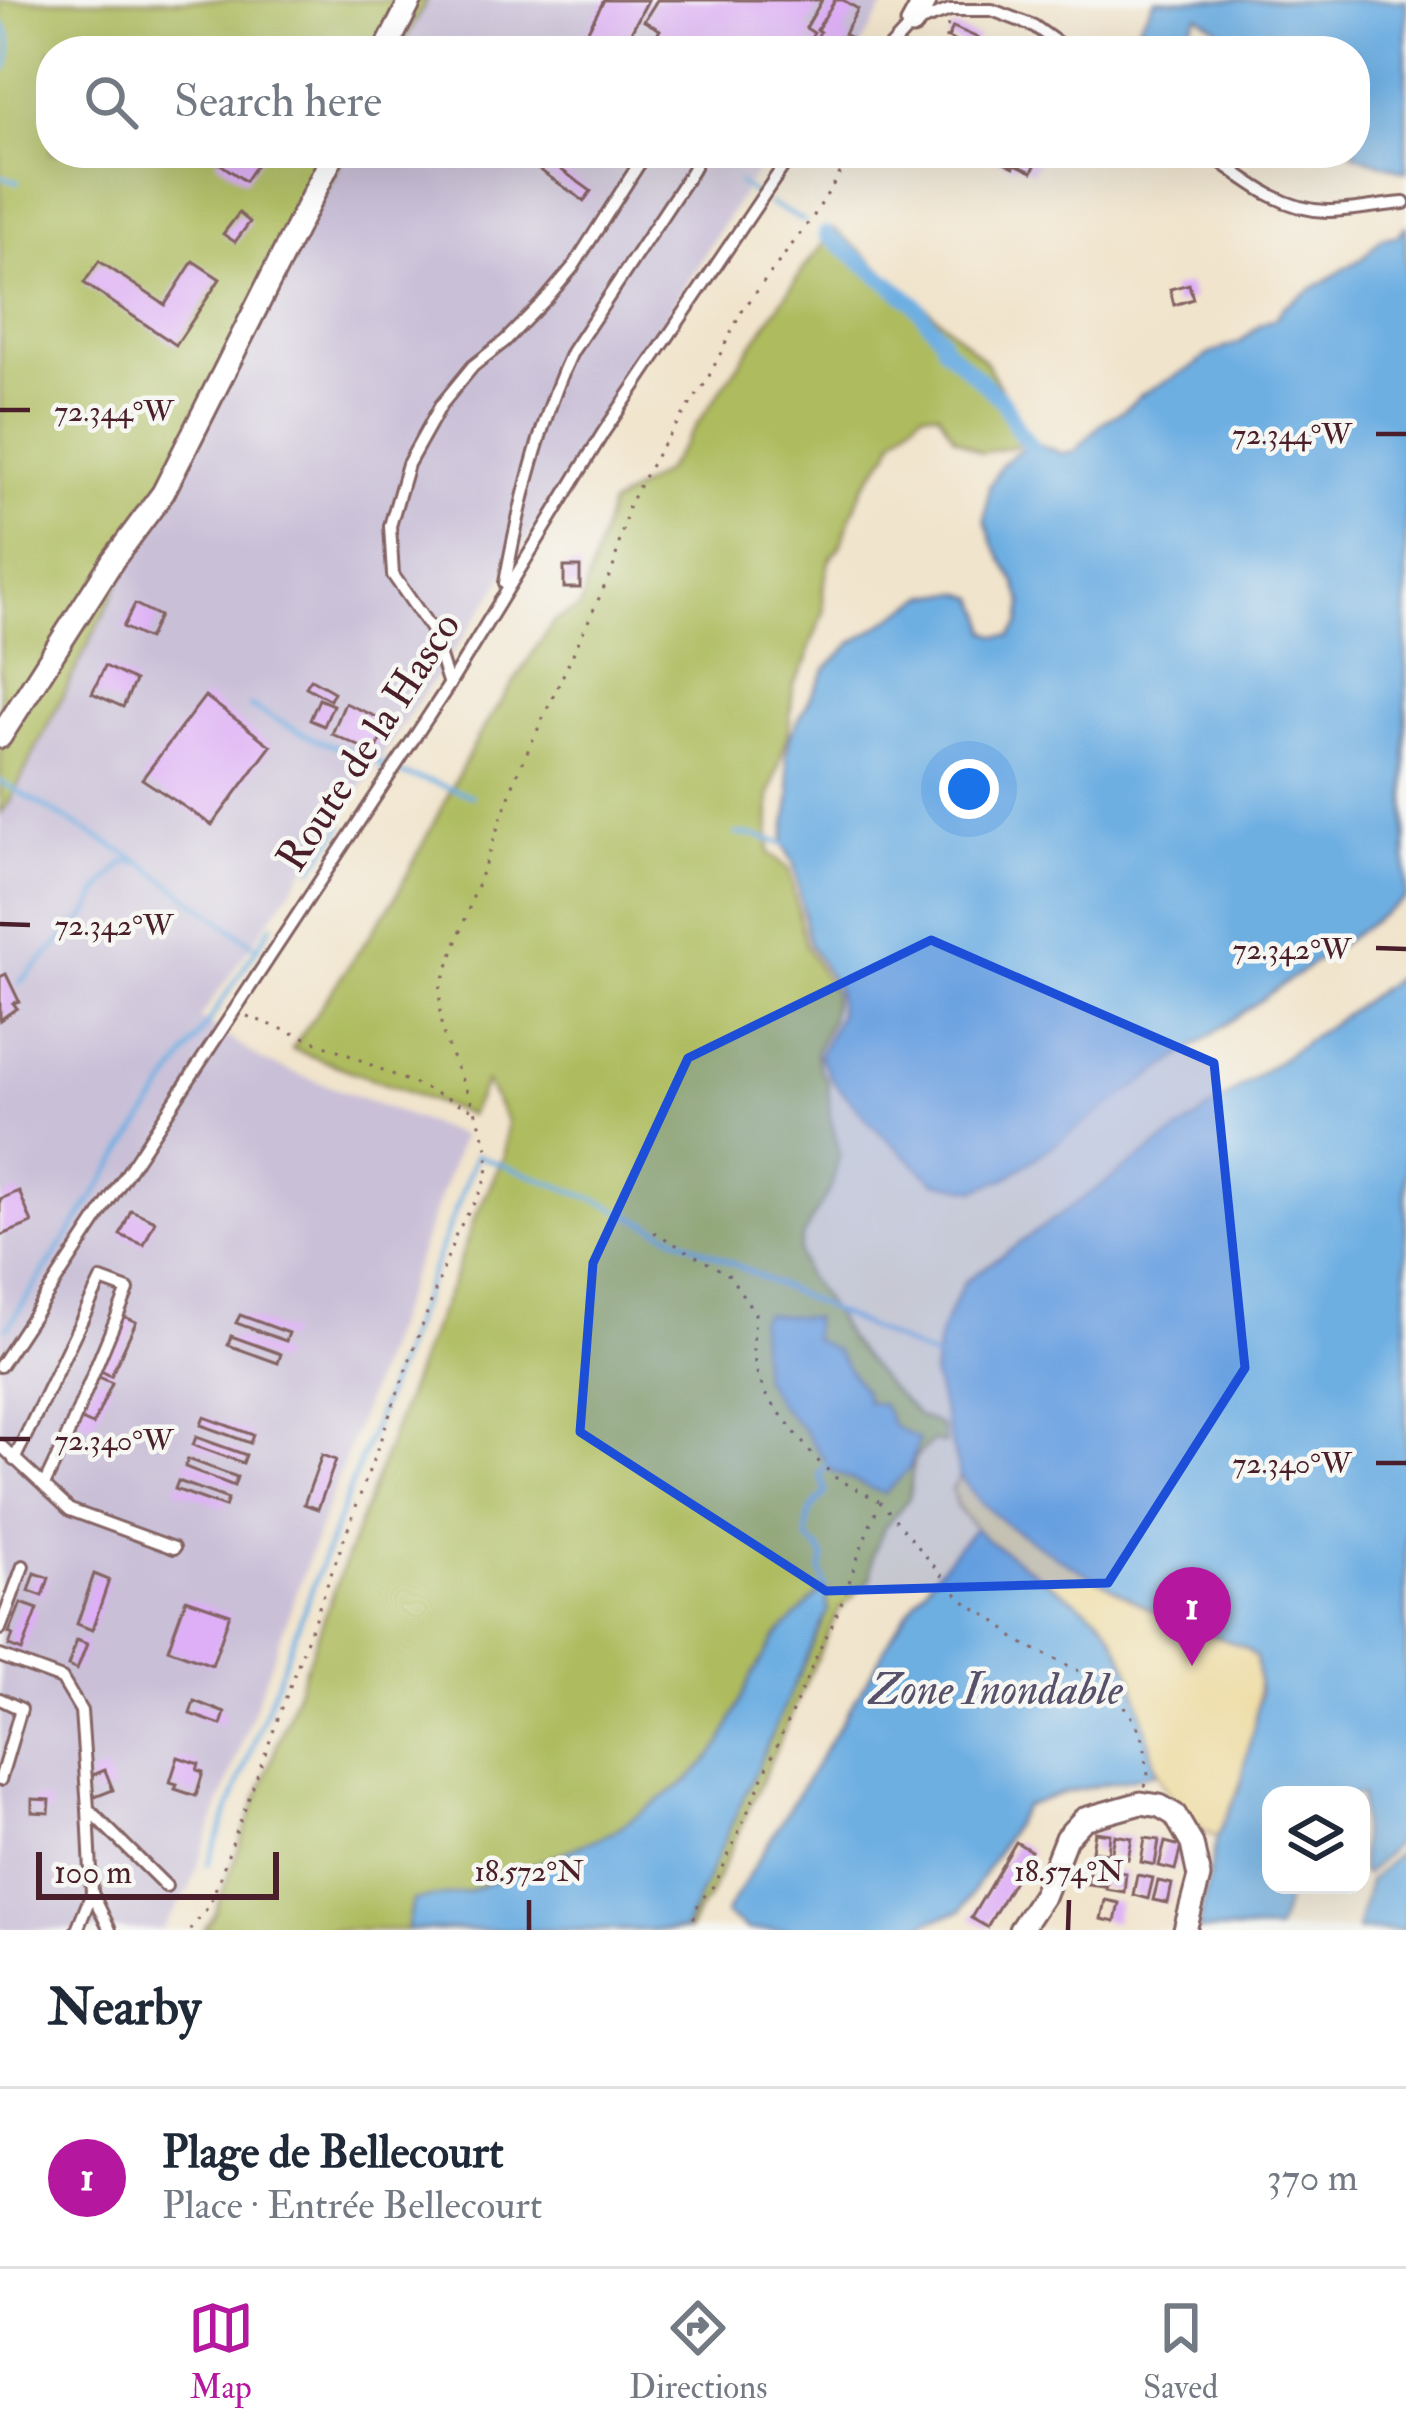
<!DOCTYPE html>
<meta charset="utf-8">
<style>
:root{--surface:#fff;--page:#f6f6f7;--text:#1f2937;--muted:#747a83;--line:#e0e1e3;--accent:#b5179e}
body{margin:0;font-family:"IM FELL Double Pica",serif;background:var(--page);color:var(--text)}
.controls{position:absolute;right:36px;bottom:36px;display:grid;overflow:hidden;border-radius:24px;box-shadow:0 12px 48px #0002}
.controls button{width:108px;height:108px;display:grid;place-items:center;padding:0;border:0;border-bottom:3px solid var(--line);background:var(--surface);color:var(--text);font:60px sans-serif}
.scale{position:absolute;left:36px;bottom:30px;width:243px;box-sizing:border-box;padding-left:12px;border:6px solid #4a1f2b;border-top:0;font-size:33px;line-height:42px;white-space:nowrap;color:#4a1f2b;-webkit-text-stroke:9px #f6f6f2;paint-order:stroke}
.you{position:absolute;left:969px;top:789px;width:42px;height:42px;margin:-30px;border:9px solid #fff;border-radius:50%;background:#1a73e8;box-shadow:0 0 0 18px #1a73e833}
.badge{display:grid;place-items:center;width:78px;height:78px;border-radius:50%;background:var(--accent);color:#fff;font-size:39px;font-weight:700}
.pin{position:absolute;translate:-50% -99px;filter:drop-shadow(0 3px 6px #0008)}
.pin::after{content:'';position:absolute;top:63px;width:42px;height:36px;background:inherit;clip-path:polygon(0 0,100% 0,50% 100%)}
.list{margin:0;padding:0;list-style:none}
h2{display:flex;justify-content:space-between;align-items:center;height:156px;margin:0;padding:0 48px;font-size:51px}
h2 small{font-size:39px;font-weight:400;color:var(--muted)}
.list li{display:grid;grid-template-columns:78px 1fr auto;gap:36px;align-items:center;box-sizing:border-box;height:180px;padding:0 48px;border-top:3px solid var(--line)}
.list b{display:block;font-size:45px;white-space:nowrap}
.list p{margin:0;font-size:39px;white-space:nowrap;color:var(--muted)}
.list em{font-size:39px;font-style:normal;color:var(--muted)}
.icon{flex:none;width:66px;height:66px;fill:none;stroke:currentColor;stroke-width:2;stroke-linecap:round;stroke-linejoin:round}
.map{position:relative;flex:none;width:1406px;height:1930px;overflow:hidden}
.search{position:absolute;background:var(--surface);box-shadow:0 12px 48px #0002;left:36px;right:36px;top:36px;height:132px;display:flex;align-items:center;gap:30px;box-sizing:border-box;padding:0 42px;border-radius:48px;color:var(--muted);font-size:45px}
.sheet{height:336px;background:var(--surface)}
nav{display:flex;justify-content:space-around;align-items:center;box-sizing:border-box;height:168px;border-top:3px solid var(--line);background:var(--surface);font-size:33px;color:var(--muted)}
nav a{display:grid;justify-items:center;gap:6px}
nav .on{color:var(--accent)}
.map>svg:first-child{display:block}
.industrial{fill:#c9bfd7}
.green{fill:#aebc5e;stroke:#7c6e44;stroke-width:3}
.sand{fill:#eeda9e;stroke:#9c7c64;stroke-width:3}
.water{fill:#6eafe2;stroke:#5c6786;stroke-width:3}
.lines{fill:none;stroke-linecap:round;stroke-linejoin:round}
.stream{stroke:#6eafe2;stroke-width:4.5}
.canal{stroke:#6eafe2;stroke-width:16}
.building{fill:#deaff6}
.service-casing{stroke:#846463;stroke-width:16}
.minor-casing{stroke:#846463;stroke-width:27}
.path{stroke:#846463;stroke-width:3;stroke-dasharray:3 9;stroke-linecap:butt}
.service{stroke:#fff;stroke-width:10}
.minor{stroke:#fff;stroke-width:21}
.marked{fill:#1d4ed8;fill-opacity:0.2;stroke:#1d4ed8;stroke-width:9;stroke-linejoin:round}
.ticks{fill:none;stroke:#4a1f2b;stroke-width:4.5}
.labels{text-anchor:middle;dominant-baseline:central;stroke-width:9;stroke-linejoin:round;paint-order:stroke}
.street-label{font-size:42px;fill:#4a1f2b;stroke:#f6f6f2}
.water-label{font-size:45px;font-style:italic;fill:#57516b;stroke:#f6f6f2}
.ticks-label{font-size:30px;text-anchor:middle;fill:#4a1f2b;stroke:#f6f6f2;stroke-width:9;stroke-linejoin:round;paint-order:stroke}
</style>
<div class="map">
<svg width="1406" height="1930" viewBox="0 0 1406 1930">
<rect width="100%" height="100%" fill="#f6f6f2"/>
<filter id="ink" filterUnits="userSpaceOnUse"><feTurbulence type="fractalNoise" baseFrequency=".00833" numOctaves="2"/><feDisplacementMap in="SourceGraphic" scale="24" xChannelSelector="R" yChannelSelector="G"/><feConvolveMatrix kernelMatrix="1 2 1 2 8 2 1 2 1" color-interpolation-filters="sRGB"/></filter>
<filter id="wash" filterUnits="userSpaceOnUse"><feTurbulence type="fractalNoise" baseFrequency=".004" numOctaves="4" result="noise"/><feDisplacementMap in="SourceGraphic" scale="48" xChannelSelector="R" yChannelSelector="G"/><feGaussianBlur stdDeviation="2.7" result="paint"/><feColorMatrix in="noise" values="0 0 0 0 0 0 0 0 0 0 0 0 0 0 0 0 0 1.4 0 .05"/><feComposite in="paint" operator="in"/></filter>
<g filter="url(#wash)">
<rect width="100%" height="100%" fill="#f1e4cc"/>
<!-- industrial -->
<g class="industrial">
<polygon points="427,0 888,0 858,51 399,51"/>
<polygon points="345,153 779,153 767,169 759,167 490,599 421,697 334,828 200,1018 263,1061 462,1136 189,1889 162,1930 0,1930 0,814 10,800 139,543"/>
</g>
<!-- green -->
<g class="green">
<polygon points="0,0 427,0 399,51 51,51 51,153 345,153 139,543 10,801 0,814"/>
<polygon points="834,229 930,310 985,361 1027,434 1017,446 981,453 954,437 938,412 922,412 895,438 890,451 863,487 840,546 829,561 823,590 824,612 810,647 807,661 793,686 789,730 770,795 769,853 789,869 805,945 834,993 831,1019 815,1053 820,1070 828,1082 830,1116 840,1153 831,1188 803,1235 799,1253 805,1273 832,1311 848,1339 884,1382 920,1417 938,1424 943,1430 945,1444 933,1441 914,1459 909,1498 884,1528 872,1556 871,1578 838,1611 708,1899 698,1911 689,1930 204,1930 215,1912 423,1351 452,1283 474,1220 504,1156 507,1121 486,1082 469,1115 292,1049 395,898 478,737 554,621 580,608 610,506 665,471 806,266"/>
</g>
<!-- sand -->
<path class="sand" d="M960,1477L980,1501L1128,1598L1161,1615L1244,1647L1256,1656C1266,1714 1244,1786 1217,1837C1186,1824 1160,1787 1152,1754L1029,1568L985,1539L957,1507L952,1489Z"/>
<!-- water -->
<g class="water">
<polygon points="1155,0 1406,0 1406,172 1350,153 1355,153 1355,51 1237,51 1240,44 1198,15 1179,46 1139,25"/>
<polygon points="1406,226 1406,898 1007,1178 976,1190 935,1182 875,1128 832,1080 819,1055 839,1015 837,989 809,944 794,864 783,844 791,794 786,757 790,736 826,669 851,644 928,595 962,593 977,598 985,616 987,631 997,636 1011,636 1020,624 1023,603 1015,582 993,544 985,520 989,487 1002,464 1024,446 1036,443 1063,454 1074,452 1103,422 1124,410 1141,395 1196,365 1209,354 1239,343 1261,324 1276,318 1284,306 1364,257 1382,238 1397,236"/>
<polygon points="1406,971 1406,1838 1400,1839 1365,1875 1361,1872 1361,1795 1271,1795 1271,1885 1291,1885 1277,1930 1198,1930 1217,1837 1240,1788 1254,1724 1260,1694 1256,1657 1244,1647 1161,1615 1062,1560 1007,1525 980,1501 960,1477 933,1374 941,1330 964,1282"/>
<polygon points="763,1314 813,1318 813,1339 835,1350 865,1393 866,1401 883,1405 893,1426 919,1440 909,1469 884,1494 833,1471 803,1429 778,1403 762,1376 759,1321"/>
<path d="M975,1528L986,1539L1098,1616C1131,1648 1146,1728 1156,1773L1063,1793L1025,1806L961,1911L929,1921L915,1930H748L725,1914L875,1667C900,1616 936,1570 975,1528Z"/>
<polygon points="825,1587 828,1610 684,1930 407,1930 413,1900 467,1892 611,1833 689,1780 721,1745 750,1679 776,1637"/>
<polygon points="1406,1845 1406,1930 1357,1930 1369,1881"/>
</g>
<g class="lines">
<!-- stream -->
<g class="stream">
<path d="M0,21C13,33 12,53 6,68L0,71"/>
<polyline points="0,176 18,182"/>
<polyline points="739,183 756,195"/>
<polyline points="770,204 804,221"/>
<polyline points="250,706 316,740 366,756 385,766"/>
<polyline points="381,772 389,760"/>
<polyline points="397,773 432,782 472,796"/>
<polyline points="0,781 142,863 256,947"/>
<polyline points="736,834 757,836 783,844"/>
<polyline points="313,868 343,826"/>
<polyline points="19,983 88,914 99,891 124,863 137,862"/>
<polyline points="7,1328 272,925"/>
<path d="M825,1587L821,1570L824,1559L820,1550L807,1539C807,1517 809,1507 826,1493L820,1474L828,1464"/>
<polyline points="208,1864 476,1155 599,1201 936,1359"/>
</g>
<!-- canal -->
<polyline class="canal" points="826,234 913,302 942,339 944,347 1003,401 1018,430 1042,460"/>
</g>
<g id="blocks">
<!-- building -->
<g class="building">
<polygon points="604,0 648,0 621,51 613,51 585,36"/>
<polygon points="657,0 822,0 806,28 814,33 804,51 658,51 660,48 652,43 660,30 644,21"/>
<polygon points="835,0 843,0 858,9 844,34 851,38 844,51 809,51 820,32 817,30"/>
<polygon points="953,27 978,38 973,49 948,38"/>
<polygon points="221,153 264,153 245,181 216,161"/>
<polygon points="524,153 538,153 591,191 584,201 521,157"/>
<polygon points="1000,153 1041,153 1032,172 1015,164 1014,167 997,159"/>
<polygon points="239,213 250,222 235,242 223,234"/>
<polygon points="99,261 165,305 193,261 220,279 176,345 84,283"/>
<polygon points="1189,284 1193,299 1174,305 1170,289"/>
<rect x="564" y="567" width="16" height="21"/>
<polygon points="135,604 159,616 148,639 123,627"/>
<polygon points="105,666 135,681 123,707 92,693"/>
<polygon points="311,679 334,692 330,700 306,687"/>
<polygon points="205,696 271,746 212,825 142,779"/>
<polygon points="319,699 333,705 324,726 310,720"/>
<polygon points="345,703 388,722 375,753 332,734"/>
<polygon points="6,974 19,1001 13,1003 17,1008 0,1020 0,977"/>
<polygon points="19,1191 32,1223 0,1236 0,1199"/>
<polygon points="131,1210 155,1221 144,1245 120,1235"/>
<polygon points="121,1315 136,1322 111,1376 97,1369"/>
<polygon points="240,1315 289,1333 286,1341 236,1323"/>
<polygon points="231,1336 281,1354 278,1363 228,1345"/>
<polygon points="97,1376 112,1383 93,1425 77,1418"/>
<polygon points="204,1417 253,1435 250,1443 201,1425"/>
<polygon points="196,1437 246,1455 243,1463 193,1445"/>
<polygon points="322,1455 336,1460 318,1509 304,1504"/>
<polygon points="188,1459 237,1477 234,1486 185,1467"/>
<polygon points="178,1481 228,1499 225,1507 175,1489"/>
<polygon points="35,1573 49,1578 43,1596 29,1591"/>
<polygon points="94,1574 109,1580 92,1630 77,1624"/>
<polygon points="186,1599 230,1614 212,1665 168,1649"/>
<polygon points="21,1603 38,1609 22,1651 9,1646 13,1635 9,1633"/>
<polygon points="77,1640 87,1644 77,1670 68,1666"/>
<polygon points="194,1701 225,1713 221,1725 190,1714"/>
<polygon points="178,1757 199,1764 197,1770 203,1772 196,1796 175,1789 177,1784 170,1782"/>
<polygon points="105,1770 113,1790 95,1797 88,1777"/>
<polygon points="32,1799 50,1800 49,1813 32,1812"/>
<polygon points="1095,1832 1110,1834 1108,1853 1092,1851"/>
<polygon points="1115,1835 1132,1838 1128,1859 1111,1856"/>
<polygon points="1145,1838 1159,1840 1155,1865 1141,1862"/>
<polygon points="1016,1842 1031,1851 987,1927 971,1918"/>
<polygon points="1165,1842 1181,1846 1175,1870 1159,1866"/>
<polygon points="1090,1866 1106,1868 1104,1886 1087,1884"/>
<polygon points="1109,1871 1126,1873 1124,1892 1106,1889"/>
<polygon points="1137,1875 1153,1878 1148,1899 1133,1895"/>
<polygon points="1158,1881 1172,1884 1168,1903 1153,1900"/>
<polygon points="1105,1900 1119,1903 1115,1922 1101,1919"/>
</g>
</g>
</g>
<g filter="url(#ink)">
<use href="#blocks" fill-opacity="0" stroke="#846463" stroke-width="3"/>
<g class="lines">
<defs>
<g id="service">
<polyline points="887,51 912,24 950,10 992,10 1034,26 1069,51"/>
<path d="M1209,153C1245,179 1280,210 1327,211C1352,211 1379,205 1404,203"/>
<path d="M505,583C519,505 539,424 572,352L692,171L697,160L695,153"/>
<polyline points="449,685 431,629 393,575 390,526 408,464 441,405 473,366 505,341 546,299 573,267 646,153"/>
<polyline points="0,1366 449,685 603,433 792,153"/>
<polyline points="0,1445 70,1510 174,1548"/>
<polyline points="14,1460 101,1280 128,1290 67,1437 44,1485"/>
<polyline points="0,1629 23,1566"/>
<polyline points="0,1656 62,1679 81,1711 88,1809 166,1886"/>
<polyline points="0,1699 21,1709 0,1780"/>
<polyline points="92,1893 110,1930"/>
<polyline points="77,1930 92,1893 88,1809"/>
</g>
<g id="minor">
<polyline points="912,24 925,0"/>
<polyline points="385,51 411,0"/>
<polyline points="0,737 113,560 163,493 334,153"/>
<polyline points="1020,1930 1044,1894 1066,1838 1084,1819 1141,1803 1160,1806 1175,1815 1192,1844 1199,1877 1185,1930"/>
</g>
</defs>
<!-- service casing -->
<use href="#service" class="service-casing"/>
<!-- minor casing -->
<use href="#minor" class="minor-casing"/>
<!-- path -->
<g class="path">
<polyline points="944,51 948,23"/>
<polyline points="247,1016 333,1048 471,1109"/>
<polyline points="654,1232 729,1275 755,1313 753,1350 756,1370 765,1394 814,1457 836,1478 879,1501"/>
<path d="M190,1930L210,1904L456,1234C466,1215 482,1194 487,1173C496,1137 451,1067 442,1028C439,1016 440,1002 440,989L517,774L613,568L629,504L663,444L706,382L742,311L815,214L842,170L859,153"/>
<path d="M690,1930L699,1902L715,1884L721,1872L822,1644C849,1597 856,1549 881,1502L962,1600L994,1620L1018,1641L1077,1670L1120,1701L1135,1721L1144,1741L1148,1775L1145,1787"/>
</g>
<!-- service -->
<use href="#service" class="service"/>
<!-- minor -->
<use href="#minor" class="minor"/>
</g>
</g>
<!-- marked area -->
<path class="marked" d="M931,940L1214,1063L1245,1368L1108,1583L826,1591L580,1432L593,1263L688,1058Z"/>
<!-- ticks -->
<path class="ticks" d="M0,410H30M1376,434H1406M0,924L30,925M1376,948L1406,949M0,1439H30M1376,1463H1406M529,1930V1900M1068,1930L1069,1900"/>
<g class="labels">
<!-- street labels -->
<g class="street-label">
<text transform="translate(369 742) rotate(-57)">Route de la Hasco</text>
</g>
<!-- water labels -->
<g class="water-label">
<text x="996" y="1690">Zone Inondable</text>
</g>
</g>
<g class="ticks-label">
<text x="114" y="421">72.344°W</text>
<text x="1292" y="444">72.344°W</text>
<text x="114" y="935">72.342°W</text>
<text x="1292" y="959">72.342°W</text>
<text x="114" y="1450">72.340°W</text>
<text x="1292" y="1473">72.340°W</text>
<text x="529" y="1881">18.572°N</text>
<text x="1069" y="1881">18.574°N</text>
</g>
</svg>
<div class="controls">
<button><svg class="icon" aria-label="layers" viewBox="0 0 24 24"><path d="M12 4l9 5-9 5-9-5zM3 14l9 5 9-5"/></svg></button>
</div>
<div class="scale">100 m</div>
<div class="you"></div>
<div class="pin badge" style="left:1192px;top:1666px">1</div>
<div class="search"><svg class="icon" aria-label="search" viewBox="0 0 24 24"><circle cx="10" cy="10" r="6"/><path d="M15 15l6 6"/></svg>Search here</div>
</div>
<section class="sheet">
<h2>Nearby<small></small></h2>
<ul class="list">
<li><span class="badge">1</span><div><b>Plage de Bellecourt</b><p>Place · Entrée Bellecourt</p></div><em>370 m</em></li>
</ul>
</section>
<nav>
<a class="on"><svg class="icon" aria-label="map" viewBox="0 0 24 24"><path d="M3 6l6-2 6 2 6-2v14l-6 2-6-2-6 2zM9 4v14M15 6v14"/></svg>Map</a>
<a><svg class="icon" aria-label="directions" viewBox="0 0 24 24"><path d="M12 3l9 9-9 9-9-9zM9 14v-3h6M13 9l2 2-2 2"/></svg>Directions</a>
<a><svg class="icon" aria-label="saved" viewBox="0 0 24 24"><path d="M7 4h10v16l-5-4-5 4z"/></svg>Saved</a>
</nav>
